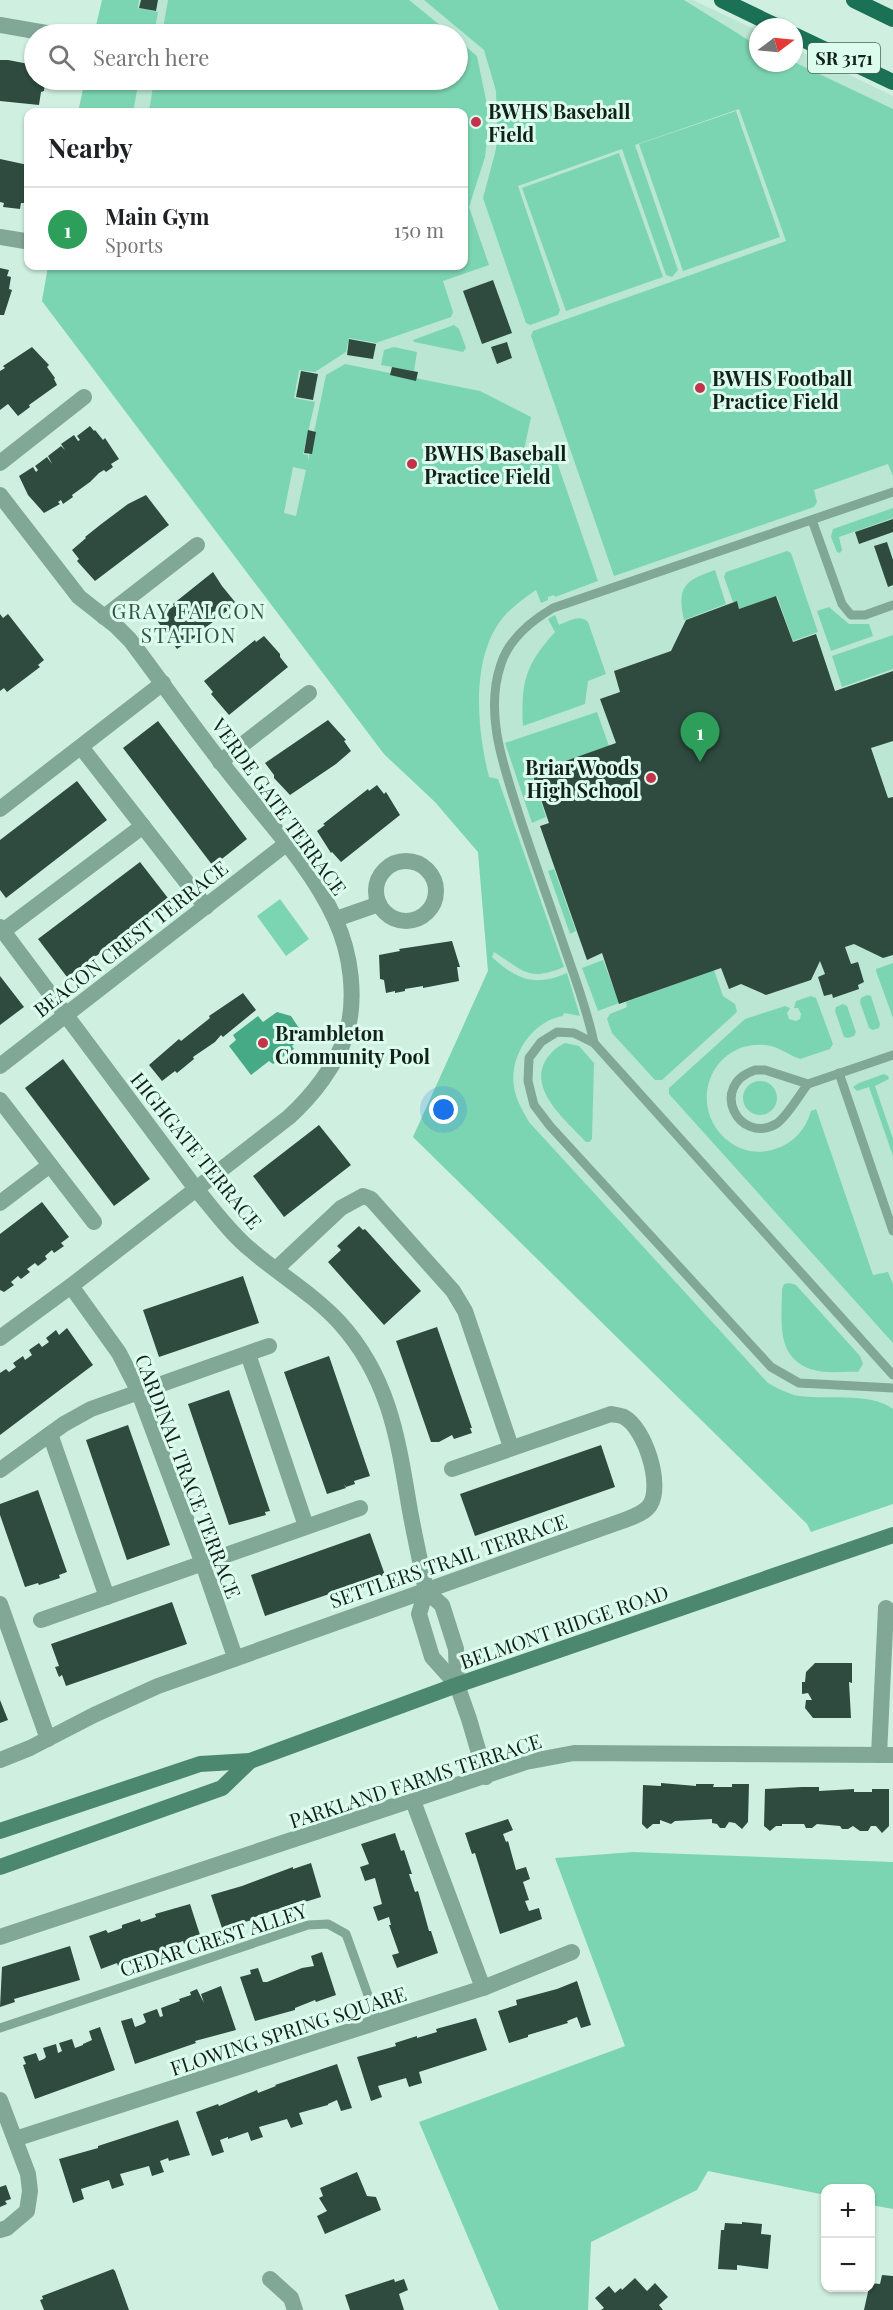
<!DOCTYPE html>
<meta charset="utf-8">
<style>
:root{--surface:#fff;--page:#f2f2f2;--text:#202124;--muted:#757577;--line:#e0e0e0;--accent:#ea580c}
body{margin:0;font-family:"Playfair Display",serif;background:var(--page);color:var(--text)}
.controls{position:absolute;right:18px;bottom:18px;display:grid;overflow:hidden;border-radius:12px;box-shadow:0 2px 4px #0004}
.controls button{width:54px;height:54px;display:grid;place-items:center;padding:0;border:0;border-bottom:2px solid var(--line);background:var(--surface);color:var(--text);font:30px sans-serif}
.compass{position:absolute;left:749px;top:18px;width:54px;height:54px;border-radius:50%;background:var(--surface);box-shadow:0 2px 4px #0004;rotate:74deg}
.you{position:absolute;left:444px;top:1110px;width:21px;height:21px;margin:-15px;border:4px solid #fff;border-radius:50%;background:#1a73e8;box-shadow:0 0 0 9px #1a73e833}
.badge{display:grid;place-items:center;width:39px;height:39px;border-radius:50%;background:var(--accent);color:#fff;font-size:20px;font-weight:700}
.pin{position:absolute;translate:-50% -50px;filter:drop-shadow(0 2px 3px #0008)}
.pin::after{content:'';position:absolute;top:32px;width:21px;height:18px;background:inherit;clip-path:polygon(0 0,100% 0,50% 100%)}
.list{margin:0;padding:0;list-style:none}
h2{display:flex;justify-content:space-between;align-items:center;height:78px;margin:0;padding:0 24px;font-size:26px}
h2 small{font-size:20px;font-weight:400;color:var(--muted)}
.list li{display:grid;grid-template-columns:39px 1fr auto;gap:18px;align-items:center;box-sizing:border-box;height:84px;padding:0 24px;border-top:2px solid var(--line)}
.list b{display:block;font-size:22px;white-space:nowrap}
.list p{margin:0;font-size:20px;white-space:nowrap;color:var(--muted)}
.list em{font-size:20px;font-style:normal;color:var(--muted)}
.icon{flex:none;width:33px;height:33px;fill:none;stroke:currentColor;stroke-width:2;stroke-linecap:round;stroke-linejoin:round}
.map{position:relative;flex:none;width:893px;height:2310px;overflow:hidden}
.search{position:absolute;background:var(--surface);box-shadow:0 2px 4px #0004;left:24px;top:24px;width:444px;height:66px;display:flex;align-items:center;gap:15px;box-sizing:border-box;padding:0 21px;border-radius:33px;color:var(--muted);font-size:22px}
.panel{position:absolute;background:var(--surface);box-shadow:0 2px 4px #0004;left:24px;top:108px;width:444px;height:162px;border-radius:12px}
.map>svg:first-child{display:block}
.built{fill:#bce6d4}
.green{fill:#7cd5b2;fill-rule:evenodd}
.water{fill:#47aa87}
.building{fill:#2f4b40}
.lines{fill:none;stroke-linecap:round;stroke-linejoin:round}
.service{stroke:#81a797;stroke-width:9}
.minor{stroke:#81a797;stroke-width:16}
.secondary{stroke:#4c8870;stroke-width:16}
.primary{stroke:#1a7155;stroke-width:16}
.poi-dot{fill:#c4334a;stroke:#dcfdee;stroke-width:2}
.labels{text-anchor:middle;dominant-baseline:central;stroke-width:6;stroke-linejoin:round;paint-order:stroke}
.shield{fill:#dcfdee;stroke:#4f625a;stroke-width:1.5}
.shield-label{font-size:18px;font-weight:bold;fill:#13201b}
.poi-label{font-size:20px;font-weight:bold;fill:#13201b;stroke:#dcfdee;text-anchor:start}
.street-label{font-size:20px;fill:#13201b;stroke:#dcfdee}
.neighbourhood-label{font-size:21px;letter-spacing:1.5px;fill:#345145;stroke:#dcfdee}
</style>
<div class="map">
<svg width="893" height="2310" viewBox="0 0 893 2310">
<rect width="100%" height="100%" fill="#cff0e1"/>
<!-- built -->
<polygon class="built" points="102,0 693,0 758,31 758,63 794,63 794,48 893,96 893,1496 413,1137 488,971 478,852 435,802 384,754 42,301 49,266 464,266 464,112 79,112 86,80 458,80 458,34 95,34"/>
<!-- green -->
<g class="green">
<polygon points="102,0 139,0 138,8 158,12 154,34 94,34"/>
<polygon points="168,0 409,0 451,34 162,34"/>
<polygon points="424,0 684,0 758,46 758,63 794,62 893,109 893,476 888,464 814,490 817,502 814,507 614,576 531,336 533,331 786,241 739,109 635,145 678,270 672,277 666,275 622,149 518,186 560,310 558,315 530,325 526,323 483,198 496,149 497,119 496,91 484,50"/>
<path d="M458,40L477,56L487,105L488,132L485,157L469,207L489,265L443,281L453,312L451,317L376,343L349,338L346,352L315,372L299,370L294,398L315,402L303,454L308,455V461L326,375L345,364L480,391L531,417L524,450L556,459L598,581L555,597L554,595L548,597V600L541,603L536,590C526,597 516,604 507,613C469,653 477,729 489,777L498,779L564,967C528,982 524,971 494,952L492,957C517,980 534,987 567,973L580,1016L564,1013L563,1016C532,1021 509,1056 514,1087C516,1100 523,1111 529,1122L768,1383C776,1388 785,1392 794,1395C823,1401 870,1391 893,1409V1504L811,1532L807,1524L413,1137L488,971L478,852L435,802L384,754L42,301L48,266H464V112H149L154,80H458ZM293,467L306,470L296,516L284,513Z"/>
<polygon points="85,80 139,80 133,112 78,112"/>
<polygon points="736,111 780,237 683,271 639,144"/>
<polygon points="619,153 663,277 566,311 522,188"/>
<polygon points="454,325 459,329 466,348 463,352 414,342 413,340"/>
<polygon points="394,347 417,352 414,371 381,365 384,350"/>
<polygon points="893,508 893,518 839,537 842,550 840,553 837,552 831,537 833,529"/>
<polygon points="787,551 791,553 818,632 793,641 777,596 739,609 737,602 733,602 724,577 726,572"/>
<path d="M715,570L726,604L684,620C676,586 686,580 715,570Z"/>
<polygon points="829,607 849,624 869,624 873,636 831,651 817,611"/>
<path d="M555,615L559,625C569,621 580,614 588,622L606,674L588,681L585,704L523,726C521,682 525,665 555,632L548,619Z"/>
<polygon points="893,635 893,669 842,687 832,656"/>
<polygon points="597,712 609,746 531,773 546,817 532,823 505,743"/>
<polygon points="554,869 576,931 570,934 548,871"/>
<polygon points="280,899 309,939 286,956 257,916"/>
<polygon points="603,960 619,1003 598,1011 582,968"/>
<polygon points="893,963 893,1018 876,971 876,969"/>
<polygon points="714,970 723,996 735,1004 737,1012 662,1080 655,1080 612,1033 607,1019 610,1014 627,1007 626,1002"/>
<polygon points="867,995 871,996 880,1024 879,1028 873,1030 869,1028 860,1002 861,998"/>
<path d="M811,996L816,998L833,1044L830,1049L800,1059C788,1055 778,1046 765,1045C709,1040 685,1111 731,1143C744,1152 760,1154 775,1149C794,1143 806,1129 811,1111L816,1109L873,1275L888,1272L893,1284V1343L669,1094V1088L745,1019L785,1006L790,1008L787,1013L789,1019L796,1021L800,1019L801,1014L798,1008H794L796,1001Z"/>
<polygon points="843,1004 847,1006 856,1032 854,1036 848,1038 844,1037 835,1011 836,1007"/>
<path d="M565,1043L579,1046L594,1063L592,1139L589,1142H586C567,1121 526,1089 547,1058C552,1051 558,1046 565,1043Z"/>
<polygon points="884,1074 888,1076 889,1079 875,1086 893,1139 893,1156 869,1087 857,1091 853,1087 859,1083"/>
<circle cx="760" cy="1098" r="17"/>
<path d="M789,1283L796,1285L860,1356L863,1364L858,1372C844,1371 827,1374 814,1370C775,1359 782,1321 782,1289L784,1284Z"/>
<polygon points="633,1852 893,1862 893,2209 871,2205 870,2188 826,2188 825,2195 708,2171 697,2190 591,2242 588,2310 499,2310 419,2122 625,2046 555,1858"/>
</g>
<!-- water -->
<polygon class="water" points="277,1012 291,1016 299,1028 297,1041 292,1046 294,1049 273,1064 269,1061 251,1075 229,1046 236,1040 233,1035 258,1016 263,1022"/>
<!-- building -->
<g class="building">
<polygon points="141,0 158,0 156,11 139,8"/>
<polygon points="0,60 8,60 34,65 34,80 43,80 45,82 44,91 41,92 39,105 0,101"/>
<polygon points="0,159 28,165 28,191 26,191 24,203 21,203 20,209 3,207 4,203 0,202"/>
<polygon points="0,268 9,270 7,276 11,277 9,289 12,290 4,315 0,315"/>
<polygon points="493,280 512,333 482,344 463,291"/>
<polygon points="349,339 376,344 373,359 347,355"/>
<polygon points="507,342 512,358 497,364 491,347"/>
<polygon points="32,347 49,365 47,367 55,378 54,379 57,385 29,405 30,407 18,416 8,404 0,410 0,371 5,368 3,366"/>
<polygon points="392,367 418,372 416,381 390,375"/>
<polygon points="301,371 318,374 313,400 296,397"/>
<polygon points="90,426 94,431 95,430 103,440 105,438 119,459 111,464 113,467 106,472 104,470 99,473 90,482 72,495 73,497 63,504 61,500 58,502 60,504 44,513 28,495 19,476 33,467 36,472 38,470 35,466 47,457 52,464 48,456 61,446 65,450 61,444 74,435 78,441 80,440 77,436"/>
<polygon points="308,430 316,432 312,454 304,453"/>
<polygon points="146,495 169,525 95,581 77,561 79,559 72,550 86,538 85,537 100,525 128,504"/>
<polygon points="893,519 893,532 859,544 855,532"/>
<polygon points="887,542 893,560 893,585 888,587 874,546"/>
<polygon points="213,572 222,586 235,602 228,607 229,609 222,615 205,628 206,630 177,649 156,619 174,606 173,604"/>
<polygon points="776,596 793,642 816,634 835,691 893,671 893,741 871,748 888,798 893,797 893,955 883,958 854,944 845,947 851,964 858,962 864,982 858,985 859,989 833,998 832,994 824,996 818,977 825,974 820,961 811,980 766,995 741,984 729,989 721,968 619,1004 602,953 587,960 540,826 549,823 532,773 616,743 600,699 620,692 614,671 671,651 686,620 737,601 739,609"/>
<polygon points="0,614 3,618 8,614 44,660 38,665 40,667 7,692 4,688 0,691"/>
<polygon points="264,636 280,654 280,657 288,667 229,715 211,694 213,692 204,681 255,640 256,642"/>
<polygon points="328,720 346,740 344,741 351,751 336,764 290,795 274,778 274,775 265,763"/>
<polygon points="158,721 247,839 213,866 123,748"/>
<polygon points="77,781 107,820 6,898 0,890 0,840"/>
<polygon points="377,785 384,794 386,792 400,815 341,862 332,852 331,853 317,831 325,825 323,824 368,789 369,791"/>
<polygon points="140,862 171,902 67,977 38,939"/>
<polygon points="452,941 460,967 457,967 459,981 423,988 423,986 405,989 405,991 395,993 395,991 386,993 384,980 380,979 379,955 400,951 399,949"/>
<polygon points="0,976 24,1007 0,1025"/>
<polygon points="243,993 256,1010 223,1037 221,1035 215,1042 193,1057 194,1059 177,1073 175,1071 162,1081 149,1065 179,1039 181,1041 210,1018 209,1016"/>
<polygon points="63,1059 150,1179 114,1206 25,1088"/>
<polygon points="319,1125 351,1165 284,1217 253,1176"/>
<polygon points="42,1202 69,1237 61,1243 64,1246 54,1253 52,1250 45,1256 47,1259 38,1266 35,1263 27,1269 30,1272 21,1279 18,1276 11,1282 14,1285 4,1292 0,1290 0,1234"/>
<polygon points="359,1226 363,1230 365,1229 421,1291 384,1325 328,1262 341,1250 337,1246"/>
<polygon points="243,1276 259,1323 159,1357 143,1310"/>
<polygon points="437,1327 472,1428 470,1428 472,1433 454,1439 452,1435 439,1442 431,1442 396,1341"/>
<polygon points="67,1328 93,1365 0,1435 0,1373 6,1369 9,1372 16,1367 13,1363 23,1356 25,1360 32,1355 29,1350 39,1343 42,1347 49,1342 46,1338 56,1330 59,1335"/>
<polygon points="329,1356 370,1476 354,1481 355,1484 346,1487 344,1484 346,1488 327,1494 284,1372"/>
<polygon points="229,1390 270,1511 265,1512 266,1515 229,1525 188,1404"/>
<polygon points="128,1425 170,1545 127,1560 86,1440"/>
<polygon points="601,1445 615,1487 475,1536 460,1494"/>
<polygon points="38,1490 67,1572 59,1575 60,1578 39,1585 38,1583 25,1587 0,1515 0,1504"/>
<polygon points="370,1533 385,1575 265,1616 251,1575"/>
<polygon points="172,1602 187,1644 66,1686 62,1675 59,1677 55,1667 59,1666 51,1644"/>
<polygon points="815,1663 852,1663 852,1683 849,1682 851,1718 813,1718 805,1708 806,1700 812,1700 808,1693 802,1694 802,1682 805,1682 806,1672"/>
<polygon points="0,1700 8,1720 0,1723"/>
<polygon points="661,1783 696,1786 696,1784 714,1784 713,1787 732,1787 732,1784 749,1784 748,1822 742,1829 735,1823 729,1822 725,1828 720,1828 717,1824 712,1823 712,1819 675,1821 671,1824 660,1820 660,1824 653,1824 647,1829 642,1824 643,1785 661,1786"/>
<polygon points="802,1787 819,1787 819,1791 854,1789 854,1792 872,1792 872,1789 889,1789 889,1826 882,1833 876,1826 871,1826 868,1831 860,1831 853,1826 848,1829 842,1829 840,1826 817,1824 812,1828 806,1828 804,1824 782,1824 782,1826 776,1826 770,1831 764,1826 765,1789"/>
<polygon points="508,1819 513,1830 503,1834 506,1842 508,1841 516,1870 526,1867 530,1879 523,1882 529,1900 525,1901 529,1911 539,1908 542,1919 500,1934 475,1853 472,1854 465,1833"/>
<polygon points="395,1833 401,1851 404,1850 412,1874 409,1874 415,1892 418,1891 429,1931 431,1931 438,1953 397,1968 392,1955 399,1953 389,1925 391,1925 389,1917 378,1921 373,1907 382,1904 375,1878 365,1881 360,1867 369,1864 361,1844"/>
<polygon points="311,1863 321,1897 305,1902 304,1900 255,1917 256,1919 222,1928 211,1895 242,1886 293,1867 293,1869"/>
<polygon points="190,1904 201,1938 184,1944 183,1941 167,1947 168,1949 151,1955 150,1953 118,1966 117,1963 101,1969 89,1936 106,1930 108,1933 122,1928 122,1925 140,1919 141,1922 156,1917 155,1914"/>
<polygon points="70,1946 80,1980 14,1999 15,2002 0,2007 2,1967"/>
<polygon points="322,1952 336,1995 316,2002 315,2000 295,2008 295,2010 255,2021 240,1977 251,1974 250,1970 258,1968 263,1982 267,1982 302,1968 314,1966 311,1956"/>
<polygon points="577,1981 591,2025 581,2028 577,2017 567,2021 568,2023 528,2035 528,2037 509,2043 498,2011 517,2005 516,2000 557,1989"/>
<polygon points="221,1986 236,2030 195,2041 196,2043 135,2064 121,2021 132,2018 135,2027 143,2024 146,2022 143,2014 157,2009 160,2017 163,2016 161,2008 180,2001 179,1999 191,1995 190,1992 197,1989 204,2003 201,1994"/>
<polygon points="476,2018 487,2050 419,2072 422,2083 409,2087 406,2078 378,2086 382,2097 371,2101 357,2057 396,2046 395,2043 417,2036 417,2038 437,2032 436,2029"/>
<polygon points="100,2027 115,2070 35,2099 23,2065 26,2064 23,2057 36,2053 39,2061 44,2059 46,2057 43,2048 56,2044 58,2053 62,2051 59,2043 72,2039 75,2048 83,2045 83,2044 92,2040 89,2031"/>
<polygon points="337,2064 352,2108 341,2111 337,2100 328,2104 328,2105 299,2113 303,2124 291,2128 287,2119 259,2127 263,2137 251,2141 248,2132 228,2139 228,2137 220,2140 224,2152 212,2156 196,2112 218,2104 219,2106 257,2090 258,2093 276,2086 275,2085"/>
<polygon points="178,2120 190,2155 169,2161 168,2158 160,2161 164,2172 152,2176 149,2166 120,2174 124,2185 112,2189 109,2180 81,2189 84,2199 73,2203 59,2159 98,2148 98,2146"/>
<polygon points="357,2172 367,2196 376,2197 381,2210 325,2234 317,2216 327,2211 319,2198 323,2196 320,2188"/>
<polygon points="6,2185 11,2199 5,2201 7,2204 0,2207 0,2187"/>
<polygon points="742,2222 762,2224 761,2234 771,2235 768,2269 737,2265 737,2270 718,2269 721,2230 724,2230 725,2223 742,2224"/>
<polygon points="113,2269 115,2271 129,2310 44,2310 40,2300 43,2299 42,2296"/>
<polygon points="882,2275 893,2276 893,2310 864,2310 870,2283 880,2284"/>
<polygon points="635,2278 647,2291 655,2283 668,2297 659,2305 663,2310 601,2310 604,2308 595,2298 609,2286 615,2293 621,2288 622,2290"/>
<polygon points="394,2279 395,2282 404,2279 408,2290 399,2294 404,2310 350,2310 345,2295"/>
</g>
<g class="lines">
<!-- service -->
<g class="service">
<polyline points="812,520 842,604 851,615 865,615 893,605"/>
<path d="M594,1043C587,1009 575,978 564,946C550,905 535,863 521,821C506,772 483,716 501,664C509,639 531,621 553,608L893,492"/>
<path d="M755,1070H765L808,1084C799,1095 787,1117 776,1124C739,1145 708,1086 755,1070Z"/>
<polyline points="839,1073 893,1231"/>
<polyline points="808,1084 893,1055"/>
<polyline points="893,1375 594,1043 574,1033 557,1032 541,1042 529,1058 528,1081 534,1105 550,1126 771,1367 799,1383 893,1388"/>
<polyline points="0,2028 308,1925 328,1924 346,1934 378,2023"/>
</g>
<!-- minor -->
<g class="minor">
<polyline points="0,25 52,34"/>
<polyline points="0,237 25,241"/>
<polyline points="0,463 84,397"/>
<path d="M0,495L79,597L116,626L130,640C164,685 196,731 231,775C267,821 311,866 335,919C351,953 357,999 346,1035C336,1066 312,1096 289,1117L71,1286L0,1338"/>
<polyline points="104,617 197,545"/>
<polyline points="81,747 206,907"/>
<polyline points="220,762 309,693"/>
<polyline points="0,809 163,683"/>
<circle cx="406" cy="891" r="30"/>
<polyline points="336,919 379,904"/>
<path d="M0,927L196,1189C214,1210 230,1233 251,1250C280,1275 313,1294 339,1322C390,1378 398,1440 410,1511C415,1538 421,1564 426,1591L419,1614L432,1657L457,1685"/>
<polyline points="3,931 143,826"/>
<polyline points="0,1066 286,844"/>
<polyline points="0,1100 94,1222"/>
<polyline points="0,1203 50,1165"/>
<polyline points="276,1269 341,1208 363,1196 371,1199 453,1291 465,1311 511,1447"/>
<polyline points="71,1286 119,1353 138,1390 203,1564 235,1657"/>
<polyline points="248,1354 306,1526"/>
<polyline points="50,1434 107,1597"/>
<polyline points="0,1470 64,1424 91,1409 269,1346"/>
<polyline points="426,1591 442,1605 456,1649 457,1685 469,1719 486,1777"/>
<polyline points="0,1604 48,1739"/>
<polyline points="41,1620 360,1508"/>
<polyline points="879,1755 886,1608"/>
<path d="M0,1760L30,1748L94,1715L158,1686L622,1521C632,1517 644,1514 650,1505C663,1485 645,1428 624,1417C621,1415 615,1415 611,1414L452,1469"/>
<polyline points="413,1801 483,1988"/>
<polyline points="0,1937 526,1762 574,1753 893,1755"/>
<polyline points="0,2100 28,2174 30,2191 27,2211 7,2228 0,2230"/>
<polyline points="15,2139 483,1988 572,1952"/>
<polyline points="270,2279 291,2298 295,2310"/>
</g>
<!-- secondary -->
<g class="secondary">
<polyline points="0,1831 200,1764 250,1761 457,1685 893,1535"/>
<polyline points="0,1867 222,1788 250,1761"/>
</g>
<!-- primary -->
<g class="primary">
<polyline points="722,0 778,27"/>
<polyline points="854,0 893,19"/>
<polyline points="794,35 893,82"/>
</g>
</g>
<!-- markers -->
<g class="poi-dot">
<circle cx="476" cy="122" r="6"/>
<circle cx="700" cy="388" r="6"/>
<circle cx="412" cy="464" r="6"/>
<circle cx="651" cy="778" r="6"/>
<circle cx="263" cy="1043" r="6"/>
</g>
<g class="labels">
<!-- shield labels -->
<rect class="shield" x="808" y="43" width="72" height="30" rx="4.5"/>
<g class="shield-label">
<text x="844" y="58">SR 3171</text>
</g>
<!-- poi labels -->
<g class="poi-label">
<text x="488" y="110">BWHS Baseball<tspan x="488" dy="23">Field</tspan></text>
<text x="712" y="377">BWHS Football<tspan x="712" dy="23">Practice Field</tspan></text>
<text x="424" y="452">BWHS Baseball<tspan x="424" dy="23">Practice Field</tspan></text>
<text x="639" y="766" text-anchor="end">Briar Woods<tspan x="639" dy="23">High School</tspan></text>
<text x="275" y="1032">Brambleton<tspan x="275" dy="23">Community Pool</tspan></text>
</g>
<!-- street labels -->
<g class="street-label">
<text transform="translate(280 806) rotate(54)">VERDE GATE TERRACE</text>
<text transform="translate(130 938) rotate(-38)">BEACON CREST TERRACE</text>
<text transform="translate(197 1150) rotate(51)">HIGHGATE TERRACE</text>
<text transform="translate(189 1476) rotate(69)">CARDINAL TRACE TERRACE</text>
<text transform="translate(448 1560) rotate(-19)">SETTLERS TRAIL TERRACE</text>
<text transform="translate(564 1626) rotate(-19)">BELMONT RIDGE ROAD</text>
<text transform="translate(415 1780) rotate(-18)">PARKLAND FARMS TERRACE</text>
<text transform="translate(213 1939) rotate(-18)">CEDAR CREST ALLEY</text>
<text transform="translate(288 2030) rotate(-18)">FLOWING SPRING SQUARE</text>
</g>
<!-- neighbourhood labels -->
<g class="neighbourhood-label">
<text x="189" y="610">GRAY FALCON<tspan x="189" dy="24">STATION</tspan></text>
</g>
</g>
</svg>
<div class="controls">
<button>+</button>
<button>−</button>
</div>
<svg class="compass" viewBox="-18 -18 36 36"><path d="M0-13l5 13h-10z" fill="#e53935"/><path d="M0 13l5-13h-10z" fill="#757577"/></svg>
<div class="you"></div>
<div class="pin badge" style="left:700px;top:762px;background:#2e9e5b">1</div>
<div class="search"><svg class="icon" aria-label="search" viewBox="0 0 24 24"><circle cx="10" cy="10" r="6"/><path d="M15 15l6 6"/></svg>Search here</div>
<section class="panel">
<h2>Nearby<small></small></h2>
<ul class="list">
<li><span class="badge" style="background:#2e9e5b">1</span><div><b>Main Gym</b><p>Sports</p></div><em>150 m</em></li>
</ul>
</section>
</div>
